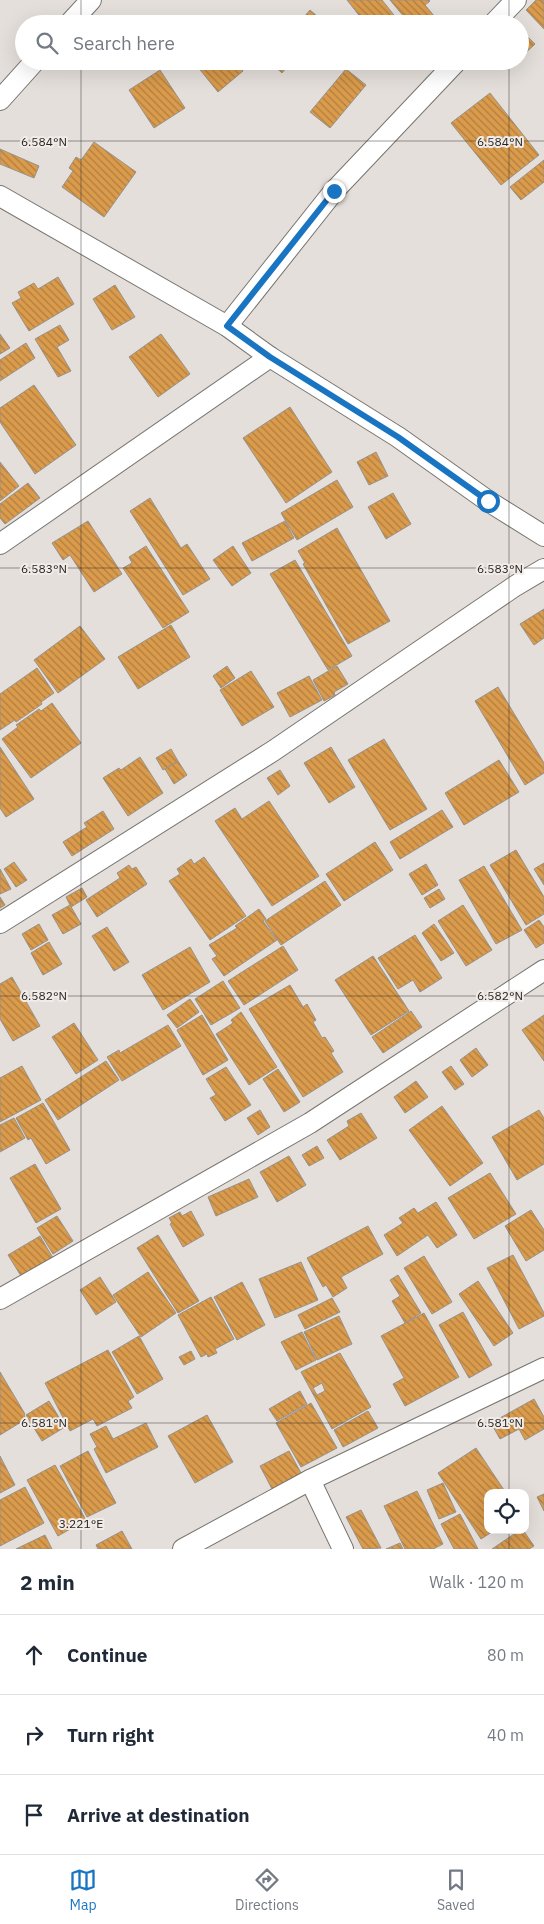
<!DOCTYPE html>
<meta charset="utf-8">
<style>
:root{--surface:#fff;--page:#f2f2f3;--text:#1f2937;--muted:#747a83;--line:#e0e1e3;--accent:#1975c2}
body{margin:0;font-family:"IBM Plex Sans",sans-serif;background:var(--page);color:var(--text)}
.controls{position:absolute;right:15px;bottom:15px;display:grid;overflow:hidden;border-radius:10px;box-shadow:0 5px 20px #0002}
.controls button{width:45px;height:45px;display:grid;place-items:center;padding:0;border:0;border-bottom:1px solid var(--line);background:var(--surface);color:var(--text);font:25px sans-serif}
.stop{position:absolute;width:15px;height:15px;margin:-11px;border:4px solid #1975c2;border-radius:50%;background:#fff}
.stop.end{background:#1975c2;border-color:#fff;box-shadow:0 1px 5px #0008}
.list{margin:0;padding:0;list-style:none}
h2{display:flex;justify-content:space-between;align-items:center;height:65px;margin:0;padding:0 20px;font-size:21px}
h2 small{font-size:16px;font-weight:400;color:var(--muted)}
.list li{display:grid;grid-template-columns:32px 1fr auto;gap:15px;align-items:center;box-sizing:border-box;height:80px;padding:0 20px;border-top:1px solid var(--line)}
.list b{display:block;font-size:19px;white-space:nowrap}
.list em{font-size:16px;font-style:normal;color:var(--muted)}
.icon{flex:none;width:28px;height:28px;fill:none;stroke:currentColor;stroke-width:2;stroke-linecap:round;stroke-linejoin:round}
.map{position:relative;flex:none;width:544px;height:1549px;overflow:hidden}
.search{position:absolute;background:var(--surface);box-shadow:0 5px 20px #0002;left:15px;right:15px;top:15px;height:55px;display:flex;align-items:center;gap:12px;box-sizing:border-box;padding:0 18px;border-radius:28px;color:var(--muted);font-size:19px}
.sheet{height:305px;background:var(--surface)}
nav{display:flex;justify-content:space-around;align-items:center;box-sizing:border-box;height:70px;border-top:1px solid var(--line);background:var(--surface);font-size:14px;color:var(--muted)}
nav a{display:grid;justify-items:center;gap:2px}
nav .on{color:var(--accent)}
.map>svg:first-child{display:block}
.building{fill:url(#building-back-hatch);stroke:#96928d;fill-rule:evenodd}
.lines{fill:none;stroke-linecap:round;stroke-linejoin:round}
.minor-casing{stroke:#787570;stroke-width:22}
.minor{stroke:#fff;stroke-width:20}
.route{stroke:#1975c2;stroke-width:6}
.ticks{fill:none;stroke:#272523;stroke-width:1;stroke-opacity:0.45}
.ticks-label{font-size:12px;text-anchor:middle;fill:#272523;stroke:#f1ece8;stroke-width:4;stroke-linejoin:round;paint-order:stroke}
</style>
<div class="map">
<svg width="544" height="1549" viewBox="0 0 544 1549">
<defs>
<pattern id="building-back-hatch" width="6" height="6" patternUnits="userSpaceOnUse" patternTransform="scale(1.25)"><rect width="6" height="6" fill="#da9b4c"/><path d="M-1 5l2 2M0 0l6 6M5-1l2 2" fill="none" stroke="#b17e3f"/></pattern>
</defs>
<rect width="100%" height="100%" fill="#e4dfda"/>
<!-- building -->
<g class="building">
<polygon points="347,0 382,0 401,24 366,24"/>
<polygon points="390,0 429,0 430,1 425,5 435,17 427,24 410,24"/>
<polygon points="536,0 544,0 544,29 526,10"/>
<polygon points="310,10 325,23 324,24 298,24"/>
<polygon points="520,29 535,44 520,58"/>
<polygon points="193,61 235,61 243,71 218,92"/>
<polygon points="269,61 292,61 282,73"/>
<polygon points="346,69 366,85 330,128 310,112"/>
<polygon points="160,70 185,108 154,128 129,90"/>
<polygon points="490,93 539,155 501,185 451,123"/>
<polygon points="94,142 136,172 104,217 62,187 73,171 69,168 76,157 81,160"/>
<polygon points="0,149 39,166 34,178 0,164"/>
<polygon points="544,160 544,182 521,200 510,187"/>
<polygon points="58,277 74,304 29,331 12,303 21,298 18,292 34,283 38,289"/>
<polygon points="115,285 135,317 112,330 93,299"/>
<polygon points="60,325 69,340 57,347 71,371 58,377 35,339"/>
<polygon points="0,334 10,348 0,354"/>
<polygon points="161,334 190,374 158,397 129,357"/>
<polygon points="26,343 35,358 0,381 0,360"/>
<polygon points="34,385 76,445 35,474 0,422 0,408"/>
<polygon points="290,407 332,472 286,503 243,438"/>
<polygon points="376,452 388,476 369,485 357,462"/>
<polygon points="0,462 19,486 0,501"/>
<polygon points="337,480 353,507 297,540 281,513"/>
<polygon points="28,483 40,498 5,524 0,518 0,504"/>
<polygon points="393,493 411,524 386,539 368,507"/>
<polygon points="150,498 181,548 187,544 210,579 183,595 130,511"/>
<polygon points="88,521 122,574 94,592 70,555 63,560 52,543"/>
<polygon points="285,521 294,538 252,561 242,543"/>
<polygon points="337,528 390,621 348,644 303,564 305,563 298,551"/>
<polygon points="146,546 189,612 163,628 123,568 132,563 129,557"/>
<polygon points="233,546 251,573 232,586 213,560"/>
<polygon points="295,560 352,656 328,670 270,574"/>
<polygon points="544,609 544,638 534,645 520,624"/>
<polygon points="171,625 190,657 138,689 118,657"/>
<polygon points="80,626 105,659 58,693 34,660"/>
<polygon points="227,666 235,678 221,688 213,676"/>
<polygon points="337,666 348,684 334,692 335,695 324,701 313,680"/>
<polygon points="37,668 54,693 41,702 42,704 16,722 15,720 0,730 0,694"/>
<polygon points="251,671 274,707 242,726 220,690"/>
<polygon points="309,676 322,700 290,717 277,693"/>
<polygon points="498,687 544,763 544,773 525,785 475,701"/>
<polygon points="52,703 81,743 31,778 2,739 18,727 16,725 39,709 41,711"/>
<polygon points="384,739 427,809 390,830 348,760"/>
<polygon points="0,747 34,799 6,817 0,808"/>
<polygon points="331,747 355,787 329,803 304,763"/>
<polygon points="171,749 178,761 163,770 156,758"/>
<polygon points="140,757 163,793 128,816 103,778 119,768 121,770"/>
<polygon points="499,760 519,792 464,825 445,793"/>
<polygon points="178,761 187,775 174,784 165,769"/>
<polygon points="280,770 290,786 278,795 267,778"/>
<polygon points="269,801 319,876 272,906 215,821 235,808 242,819"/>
<polygon points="442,810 453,827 400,859 390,842"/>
<polygon points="103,811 114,829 72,856 63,842 87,827 84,823"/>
<polygon points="375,842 393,870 344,901 326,874"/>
<polygon points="516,850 544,897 544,914 526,925 490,865"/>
<polygon points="204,857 246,916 210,940 169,881 180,874 177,869 191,859 194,864"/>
<polygon points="14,862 27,880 16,887 4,869"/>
<polygon points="544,863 544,885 534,869"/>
<polygon points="426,864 438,885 422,895 409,874"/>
<polygon points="129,865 132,869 136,867 147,884 97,917 86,900 120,878 117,873"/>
<polygon points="484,866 522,930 496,944 459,880"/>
<polygon points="0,869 11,889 0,894"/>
<polygon points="325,881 341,905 281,945 265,921"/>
<polygon points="82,888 87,897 71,907 66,897"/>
<polygon points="439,889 445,899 430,908 424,898"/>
<polygon points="0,897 5,905 0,908"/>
<polygon points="70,905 81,924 63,934 52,915"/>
<polygon points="463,905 492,950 466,966 438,921"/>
<polygon points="259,909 266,919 263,921 277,940 224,976 212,959 217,956 209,945 237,928 235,926"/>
<polygon points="539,920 544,927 544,943 536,948 524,930"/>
<polygon points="39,924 48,940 31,950 22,934"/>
<polygon points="434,924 454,953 441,961 422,933"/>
<polygon points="107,927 129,962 114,971 92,936"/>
<polygon points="415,935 442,978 420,992 413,980 398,989 378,958"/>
<polygon points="49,942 62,964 43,975 31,953"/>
<polygon points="283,946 298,970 244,1005 228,981"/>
<polygon points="190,947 210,982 163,1010 142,975"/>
<polygon points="373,956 409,1011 371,1035 335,980"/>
<polygon points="12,977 40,1026 13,1041 0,1019 0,984"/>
<polygon points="223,981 240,1008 211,1025 195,999"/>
<polygon points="290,985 303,1007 307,1004 316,1020 313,1022 322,1038 325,1037 334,1051 331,1053 343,1072 303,1097 249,1009"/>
<polygon points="190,999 199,1012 177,1028 167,1015"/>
<polygon points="411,1011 422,1027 383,1053 372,1037"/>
<polygon points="241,1012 277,1067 249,1085 216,1034 233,1023 231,1020"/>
<polygon points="202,1015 228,1060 203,1075 177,1030"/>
<polygon points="544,1015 544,1061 522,1030"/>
<polygon points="74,1023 98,1060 76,1074 52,1037"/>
<polygon points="168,1025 181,1046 122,1081 107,1057 119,1050 120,1053"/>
<polygon points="476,1048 488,1065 472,1077 460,1060"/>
<polygon points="106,1061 119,1080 58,1120 45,1100"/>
<polygon points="22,1066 41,1100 0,1122 0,1078"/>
<polygon points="451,1066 464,1084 455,1090 442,1072"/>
<polygon points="226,1067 251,1105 225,1121 210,1098 216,1095 206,1079"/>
<polygon points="278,1069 300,1102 284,1112 263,1079"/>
<polygon points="416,1081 428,1097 405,1113 394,1097"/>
<polygon points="43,1103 70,1150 46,1164 31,1138 28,1140 16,1118"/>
<polygon points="442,1106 483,1163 450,1186 409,1130"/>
<polygon points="260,1110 270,1127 258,1135 247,1118"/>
<polygon points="539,1110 544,1118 544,1164 517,1180 492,1137"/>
<polygon points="361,1113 377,1138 340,1160 327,1140 349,1126 347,1121"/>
<polygon points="14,1118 25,1138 0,1152 0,1125"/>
<polygon points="317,1146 324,1158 309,1166 302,1155"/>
<polygon points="289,1156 306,1185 277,1202 260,1172"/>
<polygon points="35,1164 61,1209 36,1223 10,1178"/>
<polygon points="490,1173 516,1214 474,1239 448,1198"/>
<polygon points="249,1179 258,1197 216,1216 208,1197"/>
<polygon points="436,1202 457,1235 437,1248 428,1235 397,1256 384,1235 403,1223 399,1218 414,1208 418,1213"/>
<polygon points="531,1210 544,1230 544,1250 526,1261 505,1226"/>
<polygon points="191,1211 204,1235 183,1247 170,1224 172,1223 169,1218 180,1212 182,1216"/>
<polygon points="57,1216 73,1241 53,1254 37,1228"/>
<polygon points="368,1226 383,1254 341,1277 347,1288 333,1297 326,1285 323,1287 307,1258"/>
<polygon points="158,1235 199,1301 178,1313 137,1248"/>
<polygon points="40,1236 53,1258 21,1276 8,1255"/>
<polygon points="513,1255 544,1313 544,1316 519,1329 487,1268"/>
<polygon points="424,1256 452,1302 432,1314 404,1268"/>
<polygon points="301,1262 318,1300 275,1318 259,1279"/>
<polygon points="148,1272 176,1313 141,1337 113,1295"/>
<polygon points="398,1275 421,1313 405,1323 392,1301 400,1296 390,1280"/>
<polygon points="100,1277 116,1302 96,1315 80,1290"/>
<polygon points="478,1281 513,1333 494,1346 459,1294"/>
<polygon points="242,1282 265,1325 237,1340 214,1297"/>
<polygon points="211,1297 234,1339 215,1349 217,1353 208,1357 207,1354 201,1357 178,1315"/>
<polygon points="332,1298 340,1312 305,1329 298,1315"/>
<polygon points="463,1312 492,1365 469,1378 439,1325"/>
<polygon points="424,1313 459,1377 405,1406 393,1384 404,1378 381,1336"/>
<polygon points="339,1316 352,1344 317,1360 304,1332"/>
<polygon points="302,1332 316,1360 296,1370 281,1342"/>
<polygon points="139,1336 163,1379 137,1394 112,1352"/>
<polygon points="108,1350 134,1397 128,1401 132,1408 97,1426 93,1419 70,1431 45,1383"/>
<polygon points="191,1351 195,1359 184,1365 179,1357"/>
<path d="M340,1353L371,1407L332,1429L301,1372ZM322,1383L325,1391L317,1395L313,1388Z"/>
<polygon points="0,1372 25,1414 24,1415 26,1419 0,1435"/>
<polygon points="300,1391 307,1404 277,1421 269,1409"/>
<polygon points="534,1399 544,1417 544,1429 525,1440 519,1429 500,1439 491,1423"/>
<polygon points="49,1401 65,1427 42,1441 26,1415"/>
<polygon points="311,1403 337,1448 301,1467 276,1423"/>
<polygon points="368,1411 378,1428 343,1447 334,1430"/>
<polygon points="207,1415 233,1462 195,1483 168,1436"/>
<polygon points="146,1423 158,1447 106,1473 94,1449 97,1447 90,1434 106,1426 113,1439"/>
<polygon points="476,1448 506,1493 488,1493 488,1530 495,1530 481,1539 438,1473"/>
<polygon points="88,1451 116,1503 87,1517 60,1466"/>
<polygon points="289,1451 301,1473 272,1489 260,1466"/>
<polygon points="0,1456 15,1485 0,1493"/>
<polygon points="55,1465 86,1520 58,1536 27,1480"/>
<polygon points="443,1483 456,1512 439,1519 427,1490"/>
<polygon points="25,1487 44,1523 0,1546 0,1500"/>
<polygon points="417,1491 443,1544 433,1549 405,1549 384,1506"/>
<polygon points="544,1494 544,1511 537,1497"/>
<polygon points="361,1510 381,1548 363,1549 346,1517"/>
<polygon points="460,1514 478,1549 454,1549 441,1524"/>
<polygon points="520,1530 523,1530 534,1546 529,1549 492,1549"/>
<polygon points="122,1531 132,1549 98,1549 96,1545"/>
<polygon points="45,1535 52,1549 16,1549"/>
<polygon points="400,1543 403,1549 386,1549"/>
</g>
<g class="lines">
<defs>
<g id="minor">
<polyline points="69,24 91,0"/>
<polyline points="493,24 516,0"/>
<polyline points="0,100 35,61"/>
<polyline points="0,196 227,326 270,357 398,437 488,501 544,536"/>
<polyline points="227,326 334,191 457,61"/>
<polyline points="0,544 270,357"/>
<polyline points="0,923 273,751 515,586 544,569"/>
<polyline points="0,1299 310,1123 544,970"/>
<polyline points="310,1480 343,1549"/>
<polyline points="183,1549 310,1480 544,1368"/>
</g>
</defs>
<!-- minor casing -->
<use href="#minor" class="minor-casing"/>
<!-- minor -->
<use href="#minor" class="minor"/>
</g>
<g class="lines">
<!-- route -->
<polyline class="route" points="334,191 227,326 270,357 398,437 488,501"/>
</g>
<!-- ticks -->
<path class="ticks" d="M81,0V24M509,0V24M81,61V1549M509,61V1493M0,141H544M0,568H544M0,996H544M0,1423H544M509,1530V1549"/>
<g class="ticks-label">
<text x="44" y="146">6.584°N</text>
<text x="500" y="146">6.584°N</text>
<text x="44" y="573">6.583°N</text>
<text x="500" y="573">6.583°N</text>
<text x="44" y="1000">6.582°N</text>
<text x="500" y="1000">6.582°N</text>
<text x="44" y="1427">6.581°N</text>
<text x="500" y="1427">6.581°N</text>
<text x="81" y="1528">3.221°E</text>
</g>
</svg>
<div class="controls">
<button><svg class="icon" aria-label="locate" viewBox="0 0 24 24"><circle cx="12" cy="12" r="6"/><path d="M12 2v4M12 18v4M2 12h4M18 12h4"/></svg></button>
</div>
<div class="stop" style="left:488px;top:501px"></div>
<div class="stop end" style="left:334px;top:191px"></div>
<div class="search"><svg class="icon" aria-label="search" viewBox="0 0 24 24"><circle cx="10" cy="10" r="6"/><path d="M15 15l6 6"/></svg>Search here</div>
</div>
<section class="sheet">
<h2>2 min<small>Walk · 120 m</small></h2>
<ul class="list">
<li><svg class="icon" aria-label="ahead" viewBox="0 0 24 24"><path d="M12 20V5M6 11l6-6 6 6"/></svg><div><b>Continue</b></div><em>80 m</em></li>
<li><svg class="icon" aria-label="right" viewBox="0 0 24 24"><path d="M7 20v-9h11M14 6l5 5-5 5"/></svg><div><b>Turn right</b></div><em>40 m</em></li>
<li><svg class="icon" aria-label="arrive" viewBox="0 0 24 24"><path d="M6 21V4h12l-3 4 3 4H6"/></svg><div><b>Arrive at destination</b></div></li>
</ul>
</section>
<nav>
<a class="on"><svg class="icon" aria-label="map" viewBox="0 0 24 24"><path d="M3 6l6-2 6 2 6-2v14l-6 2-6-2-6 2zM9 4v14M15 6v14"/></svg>Map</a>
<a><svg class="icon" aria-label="directions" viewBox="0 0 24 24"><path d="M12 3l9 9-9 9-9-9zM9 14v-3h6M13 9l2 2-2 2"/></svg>Directions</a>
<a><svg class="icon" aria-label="saved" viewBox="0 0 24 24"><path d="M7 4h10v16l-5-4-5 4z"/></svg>Saved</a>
</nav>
